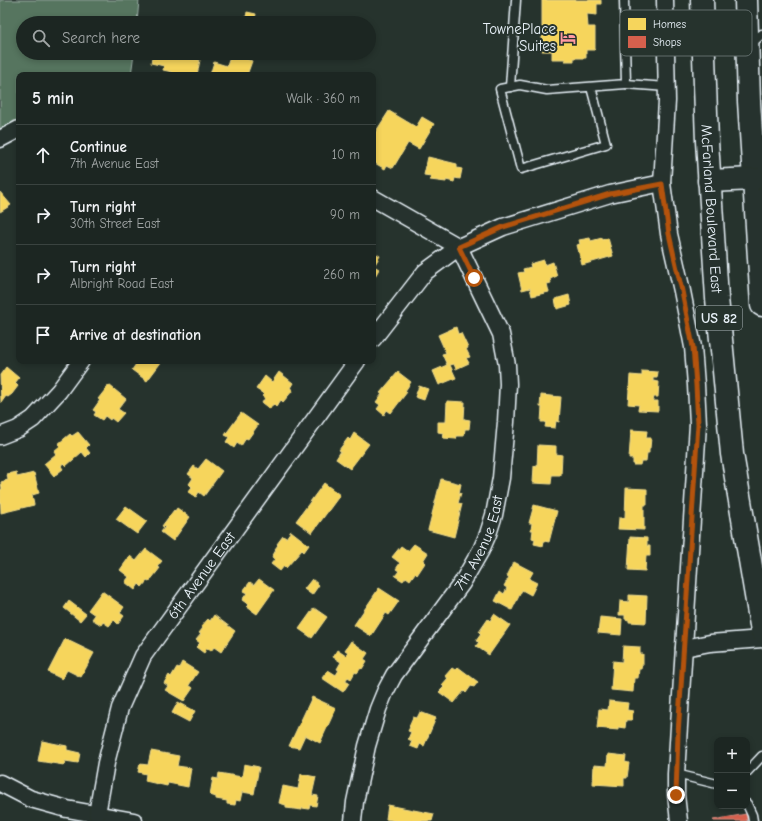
<!DOCTYPE html>
<meta charset="utf-8">
<style>
:root{--surface:#1c2622;--page:#29322f;--text:#f1f3f6;--muted:#a0a5a5;--line:#3a4340}
body{margin:0;font-family:"Comic Neue",sans-serif;background:var(--page);color:var(--text)}
.controls{position:absolute;right:12px;bottom:12px;display:grid;overflow:hidden;border-radius:8px;box-shadow:0 2px 6px #0003}
.controls button{width:36px;height:36px;display:grid;place-items:center;padding:0;border:0;border-bottom:1px solid var(--line);background:var(--surface);color:var(--text);font:20px sans-serif}
.stop{position:absolute;width:12px;height:12px;margin:-9px;border:3px solid #b45309;border-radius:50%;background:#fff}
.stop.end{background:#b45309;border-color:#fff;box-shadow:0 1px 4px #0008}
.list{margin:0;padding:0;list-style:none}
h2{display:flex;justify-content:space-between;align-items:center;height:52px;margin:0;padding:0 16px;font-size:17px}
h2 small{font-size:13px;font-weight:400;color:var(--muted)}
.list li{display:grid;grid-template-columns:26px 1fr auto;gap:12px;align-items:center;box-sizing:border-box;height:60px;padding:0 16px;border-top:1px solid var(--line)}
.list b{display:block;font-size:15px;white-space:nowrap}
.list p{margin:0;font-size:13px;white-space:nowrap;color:var(--muted)}
.list em{font-size:13px;font-style:normal;color:var(--muted)}
.icon{flex:none;width:22px;height:22px;fill:none;stroke:currentColor;stroke-width:2;stroke-linecap:round;stroke-linejoin:round}
.map{position:relative;flex:none;width:762px;height:821px;overflow:hidden}
.search{position:absolute;background:var(--surface);box-shadow:0 2px 6px #0003;left:16px;top:16px;width:360px;height:44px;display:flex;align-items:center;gap:10px;box-sizing:border-box;padding:0 14px;border-radius:22px;color:var(--muted);font-size:15px}
.panel{position:absolute;background:var(--surface);box-shadow:0 2px 6px #0003;left:16px;top:72px;width:360px;height:292px;border-radius:8px}
.map>svg:first-child{display:block}
.green{fill:#56755e;stroke:#9fb3ab}
.homes{fill:#f6d55c;stroke:#f2dd8b}
.shops{fill:#d6604d;stroke:#db8c80}
.lines{fill:none;stroke-linecap:round;stroke-linejoin:round}
.service-casing{stroke:#e8f1f8;stroke-width:11}
.minor-casing{stroke:#e8f1f8;stroke-width:19}
.trunk-casing{stroke:#e8f1f8;stroke-width:25}
.service{stroke:#26332d;stroke-width:8}
.minor{stroke:#26332d;stroke-width:16}
.trunk{stroke:#26332d;stroke-width:22}
.route{stroke:#b45309;stroke-width:5}
.labels{text-anchor:middle;dominant-baseline:central;stroke-width:4;stroke-linejoin:round;paint-order:stroke}
.shield{fill:#26332d;stroke:#aeb8bb;stroke-width:1}
.shield-label{font-size:14px;font-weight:bold;fill:#e8f1f8}
.poi-label{font-size:15px;fill:#e8f1f8;stroke:#26332d;text-anchor:end}
.street-label{font-size:15px;fill:#e8f1f8;stroke:#26332d}
.key{fill:#26332d;stroke:#606c6a;stroke-width:1}
.key-label{font-size:11px;fill:#e8f1f8}
</style>
<div class="map">
<svg width="762" height="821" viewBox="0 0 762 821">
<rect width="100%" height="100%" fill="#26332d"/>
<filter id="ink" filterUnits="userSpaceOnUse"><feTurbulence type="fractalNoise" baseFrequency=".025" numOctaves="2"/><feDisplacementMap in="SourceGraphic" scale="8" xChannelSelector="R" yChannelSelector="G"/><feConvolveMatrix kernelMatrix="1 2 1 2 8 2 1 2 1" color-interpolation-filters="sRGB"/></filter>
<g filter="url(#ink)">
<!-- green -->
<polygon class="green" points="0,0 139,0 137,23 23,23 23,53 134,53 131,75 19,75 19,129 0,139"/>
<!-- homes -->
<g class="homes">
<polygon points="542,0 601,0 601,4 597,4 597,15 587,14 588,27 595,27 595,50 586,50 586,58 574,58 574,61 565,61 565,59 552,59 552,51 542,51"/>
<polygon points="247,12 256,14 254,23 245,23"/>
<polygon points="153,53 177,53 193,56 192,59 200,60 197,75 178,75 172,74 172,72 163,70 164,66 151,63"/>
<polygon points="231,54 252,61 247,75 210,75 214,62 227,66"/>
<polygon points="389,111 416,127 422,117 434,124 419,149 408,143 393,168 387,165 385,169 373,162 373,136"/>
<polygon points="428,157 457,164 457,168 462,169 460,179 455,178 454,182 446,180 446,182 430,180 431,176 424,175"/>
<polygon points="0,192 11,205 0,212"/>
<polygon points="590,238 591,241 602,238 602,240 608,238 613,256 582,265 577,245 580,244 579,240"/>
<polygon points="373,252 380,256 374,266 379,269 373,280"/>
<polygon points="544,260 545,265 553,262 557,276 550,279 551,283 547,284 549,292 532,296 530,288 522,290 518,273 524,272 523,269 531,267 530,264"/>
<polygon points="569,295 571,305 557,309 555,299"/>
<polygon points="456,327 458,334 461,333 468,348 466,349 470,357 466,358 469,363 456,369 454,364 450,365 456,378 439,385 433,371 447,365 442,354 446,353 438,335"/>
<polygon points="138,361 162,361 147,381 132,370"/>
<polygon points="6,367 19,378 15,383 18,386 12,394 8,397 6,396 1,403 0,375"/>
<polygon points="642,371 658,372 657,378 653,378 653,381 659,382 658,397 654,397 653,401 658,401 658,411 638,410 639,405 628,404 630,375 642,376"/>
<polygon points="279,372 293,383 290,388 293,390 283,402 281,400 276,407 273,404 270,409 262,403 265,398 262,396 264,394 256,389 265,376 272,382"/>
<polygon points="398,372 411,382 405,391 407,392 391,413 387,410 384,415 377,409 380,405 376,402 382,394 380,393"/>
<polygon points="109,385 126,399 118,409 124,413 116,422 111,418 110,420 105,416 102,420 94,415 96,412 93,410 100,400 98,399"/>
<polygon points="419,386 428,389 424,400 415,397"/>
<polygon points="541,395 561,397 559,422 556,421 555,428 545,427 546,422 541,422 542,407 540,407"/>
<polygon points="447,401 465,402 464,419 470,420 469,429 465,429 464,436 457,436 456,439 443,438 444,433 438,432 438,422 446,422"/>
<polygon points="241,413 258,425 248,439 246,438 241,446 237,443 234,448 226,442 229,437 225,435"/>
<polygon points="631,430 647,431 646,438 651,438 650,448 649,448 649,453 647,453 646,461 641,461 640,465 633,465 633,459 629,459"/>
<polygon points="78,432 89,445 86,448 90,453 86,457 82,452 66,466 63,463 61,466 63,469 54,476 44,464 56,454 54,451 60,446 58,444 70,434 72,436"/>
<polygon points="354,433 369,444 350,469 336,459 341,451 339,450 348,438 350,440"/>
<polygon points="538,445 556,446 556,454 562,455 561,475 552,475 551,484 533,483 534,466 537,467"/>
<polygon points="206,459 222,471 204,496 199,492 196,497 188,492 192,487 189,484 193,478 188,474 194,466 198,469"/>
<polygon points="16,472 17,477 34,473 39,493 32,495 34,505 1,513 0,490 2,489 1,482 8,480 7,474"/>
<polygon points="441,479 461,484 459,493 461,493 458,503 462,504 454,537 428,530"/>
<polygon points="324,483 340,495 312,533 296,521"/>
<polygon points="626,488 647,489 647,505 644,505 644,530 618,529 619,518 625,518"/>
<polygon points="534,505 557,511 549,542 544,541 543,546 534,544 535,539 532,538 533,530 531,530 532,523 529,523"/>
<polygon points="126,506 147,521 137,534 116,519"/>
<polygon points="177,508 190,517 173,541 161,532 165,527 162,526 174,510 175,511"/>
<polygon points="291,531 309,545 304,552 302,550 286,568 284,566 280,571 271,564 275,559 272,557 276,550 275,549 278,545 277,544 283,536 286,538"/>
<polygon points="630,537 647,538 647,546 650,546 650,556 646,556 645,571 628,570"/>
<polygon points="414,544 428,553 423,561 425,563 417,575 415,573 410,580 406,577 403,581 395,576 399,571 396,569 400,563 392,557 401,546 408,551"/>
<polygon points="146,549 162,561 157,567 160,568 149,582 147,581 142,587 139,584 135,590 125,582 129,577 120,570 130,556 136,561"/>
<polygon points="514,562 533,572 529,579 537,583 531,595 522,590 512,610 495,601 500,591 504,594 507,588 504,586 509,577 507,576"/>
<polygon points="259,579 274,590 257,614 247,607 249,605 242,600 247,593 243,591 250,582 254,585"/>
<polygon points="312,579 319,585 312,595 304,589"/>
<polygon points="379,588 399,601 389,615 386,613 371,636 354,625"/>
<polygon points="102,591 124,607 120,613 124,616 118,624 114,620 109,626 103,622 101,625 92,619 95,615 88,610"/>
<polygon points="629,595 647,596 646,623 629,622 629,620 625,619 625,615 619,615 620,601 629,602"/>
<polygon points="69,601 86,614 80,621 64,608"/>
<polygon points="314,608 327,617 312,638 299,629"/>
<polygon points="494,614 510,625 489,655 476,646 479,642 476,641 481,634 479,632 488,619 490,621"/>
<polygon points="214,615 235,631 221,652 214,647 211,651 207,648 204,653 196,647 200,643 196,640 201,634 199,633 203,628 201,627 208,619 210,621"/>
<polygon points="600,617 622,619 621,635 598,633"/>
<polygon points="65,639 94,653 81,677 67,670 62,679 48,672"/>
<polygon points="351,641 368,653 364,659 367,661 362,669 361,668 357,673 355,672 351,679 348,677 345,681 349,683 343,692 322,678 328,670 336,675 339,670 337,669 341,662 333,657 337,650 346,656 348,652 345,650"/>
<polygon points="623,646 640,647 640,654 643,654 643,664 642,664 641,669 639,669 638,678 634,678 633,692 611,690 613,661 622,662"/>
<polygon points="182,662 198,672 189,685 193,688 184,701 165,690 168,686 164,683 169,675 171,677 177,667 179,668"/>
<polygon points="458,667 478,682 474,687 471,686 466,693 464,691 454,703 439,692 444,687 442,685 448,678 445,676 452,668 455,670"/>
<polygon points="312,697 336,708 320,743 305,735 299,748 289,746"/>
<polygon points="609,701 628,703 627,710 633,711 632,720 626,720 625,728 618,727 618,730 597,728 599,709 608,710"/>
<polygon points="178,702 195,711 189,722 172,713"/>
<polygon points="420,712 436,718 424,746 420,744 418,749 410,746 412,741 408,739 411,732 408,731 410,727 409,726 413,717 417,718"/>
<polygon points="42,741 67,746 67,750 80,753 78,763 65,761 64,765 38,761"/>
<polygon points="151,751 179,756 177,766 191,768 188,787 168,783 167,786 145,781 146,774 138,772 140,764 148,765"/>
<polygon points="608,754 626,756 625,762 629,763 627,778 624,778 624,786 593,784 594,765 607,766"/>
<polygon points="244,764 259,767 254,794 242,792 240,801 236,800 235,805 227,804 227,801 216,799 216,797 210,795 213,778 218,779 219,773 242,777"/>
<polygon points="301,774 316,777 312,795 318,796 316,806 310,805 309,809 302,808 302,810 286,808 286,805 279,803 283,786 298,789"/>
<polygon points="388,805 434,814 432,821 396,821 386,819"/>
</g>
<!-- shops -->
<polygon class="shops" points="746,814 747,821 714,821 713,820"/>
<g class="lines">
<defs>
<g id="service">
<polyline points="750,45 762,34"/>
<polyline points="626,84 667,87"/>
<polyline points="510,87 516,0"/>
<polyline points="591,87 606,144 521,169 500,89 520,85 547,90 626,84 624,0"/>
<polyline points="747,772 762,756"/>
<polyline points="676,774 717,784"/>
<polyline points="747,804 752,815 753,821"/>
</g>
<g id="minor">
<polyline points="665,0 667,101 662,183 669,234 682,291 693,347 696,385 698,424 676,774 676,795 679,821"/>
<polyline points="0,139 19,129"/>
<polyline points="373,198 459,247"/>
<polyline points="373,339 425,272 459,247 503,227 610,194 662,183"/>
<polyline points="0,436 18,429 33,419 59,391 81,361"/>
<polyline points="684,648 710,643 762,639"/>
<polyline points="0,783 31,799 67,809 134,821"/>
<path id="s1" d="M97,814L106,763L120,708L143,656L357,361"/>
<path id="s2" d="M353,821L355,802L367,746L378,709L385,692L394,675L462,583L481,550L488,534L494,515L501,478L506,422L508,384L507,365L501,334L459,247"/>
</g>
<g id="trunk">
<path id="s3" d="M702,0L707,141L717,298L732,454L762,631"/>
<polyline points="746,0 749,101 762,305"/>
<polyline points="709,181 754,179"/>
</g>
</defs>
<!-- service casing -->
<use href="#service" class="service-casing"/>
<!-- minor casing -->
<use href="#minor" class="minor-casing"/>
<!-- trunk casing -->
<use href="#trunk" class="trunk-casing"/>
<!-- service -->
<use href="#service" class="service"/>
<!-- minor -->
<use href="#minor" class="minor"/>
<!-- trunk -->
<use href="#trunk" class="trunk"/>
</g>
</g>
<g class="lines" filter="url(#ink)">
<!-- route -->
<polyline class="route" points="474,278 459,247 503,227 610,194 662,184 669,234 682,291 693,347 696,385 698,424 678,734 676,795"/>
</g>
<!-- icons -->
<defs>
<symbol id="hotel-bare" viewBox="-9 -9 18 18"><path d="M-6-4.5h1.5V1H6V5H4.5V3h-9V5H-6ZM-4 0a1.8 1.8 0 1 1 3.6 0ZM.5 0V-2.5h3Q6-2.5 6 0Z" fill="#ff9aa2" stroke="#26332d" stroke-width="2.5" paint-order="stroke"/></symbol>
</defs>
<g fill-rule="evenodd">
<use href="#hotel-bare" x="557" y="27" width="22" height="22"/>
</g>
<g class="labels">
<!-- shield labels -->
<rect class="shield" x="696" y="306" width="46" height="24" rx="3"/>
<g class="shield-label">
<text x="719" y="318">US 82</text>
</g>
<!-- poi labels -->
<g class="poi-label">
<text x="556" y="29">TownePlace<tspan x="556" dy="17">Suites</tspan></text>
</g>
<!-- street labels -->
<g class="street-label">
<text stroke="none"><textPath href="#s3" startOffset="209">McFarland Boulevard East</textPath></text>
<text stroke="none"><textPath href="#s2" startOffset="311">7th Avenue East</textPath></text>
<text stroke="none"><textPath href="#s1" startOffset="265">6th Avenue East</textPath></text>
</g>
</g>
<!-- legend -->
<rect x="620" y="10" width="132" height="46" rx="6" class="key"/>
<rect x="628" y="18" width="18" height="12" fill="#f6d55c"/>
<rect x="628" y="36" width="18" height="12" fill="#d6604d"/>
<g class="key-label">
<text x="653" y="28">Homes</text>
<text x="653" y="46">Shops</text>
</g>
</svg>
<div class="controls">
<button>+</button>
<button>−</button>
</div>
<div class="stop" style="left:474px;top:278px"></div>
<div class="stop end" style="left:676px;top:795px"></div>
<div class="search"><svg class="icon" aria-label="search" viewBox="0 0 24 24"><circle cx="10" cy="10" r="6"/><path d="M15 15l6 6"/></svg>Search here</div>
<section class="panel">
<h2>5 min<small>Walk · 360 m</small></h2>
<ul class="list">
<li><svg class="icon" aria-label="ahead" viewBox="0 0 24 24"><path d="M12 20V5M6 11l6-6 6 6"/></svg><div><b>Continue</b><p>7th Avenue East</p></div><em>10 m</em></li>
<li><svg class="icon" aria-label="right" viewBox="0 0 24 24"><path d="M7 20v-9h11M14 6l5 5-5 5"/></svg><div><b>Turn right</b><p>30th Street East</p></div><em>90 m</em></li>
<li><svg class="icon" aria-label="right" viewBox="0 0 24 24"><path d="M7 20v-9h11M14 6l5 5-5 5"/></svg><div><b>Turn right</b><p>Albright Road East</p></div><em>260 m</em></li>
<li><svg class="icon" aria-label="arrive" viewBox="0 0 24 24"><path d="M6 21V4h12l-3 4 3 4H6"/></svg><div><b>Arrive at destination</b></div></li>
</ul>
</section>
</div>
